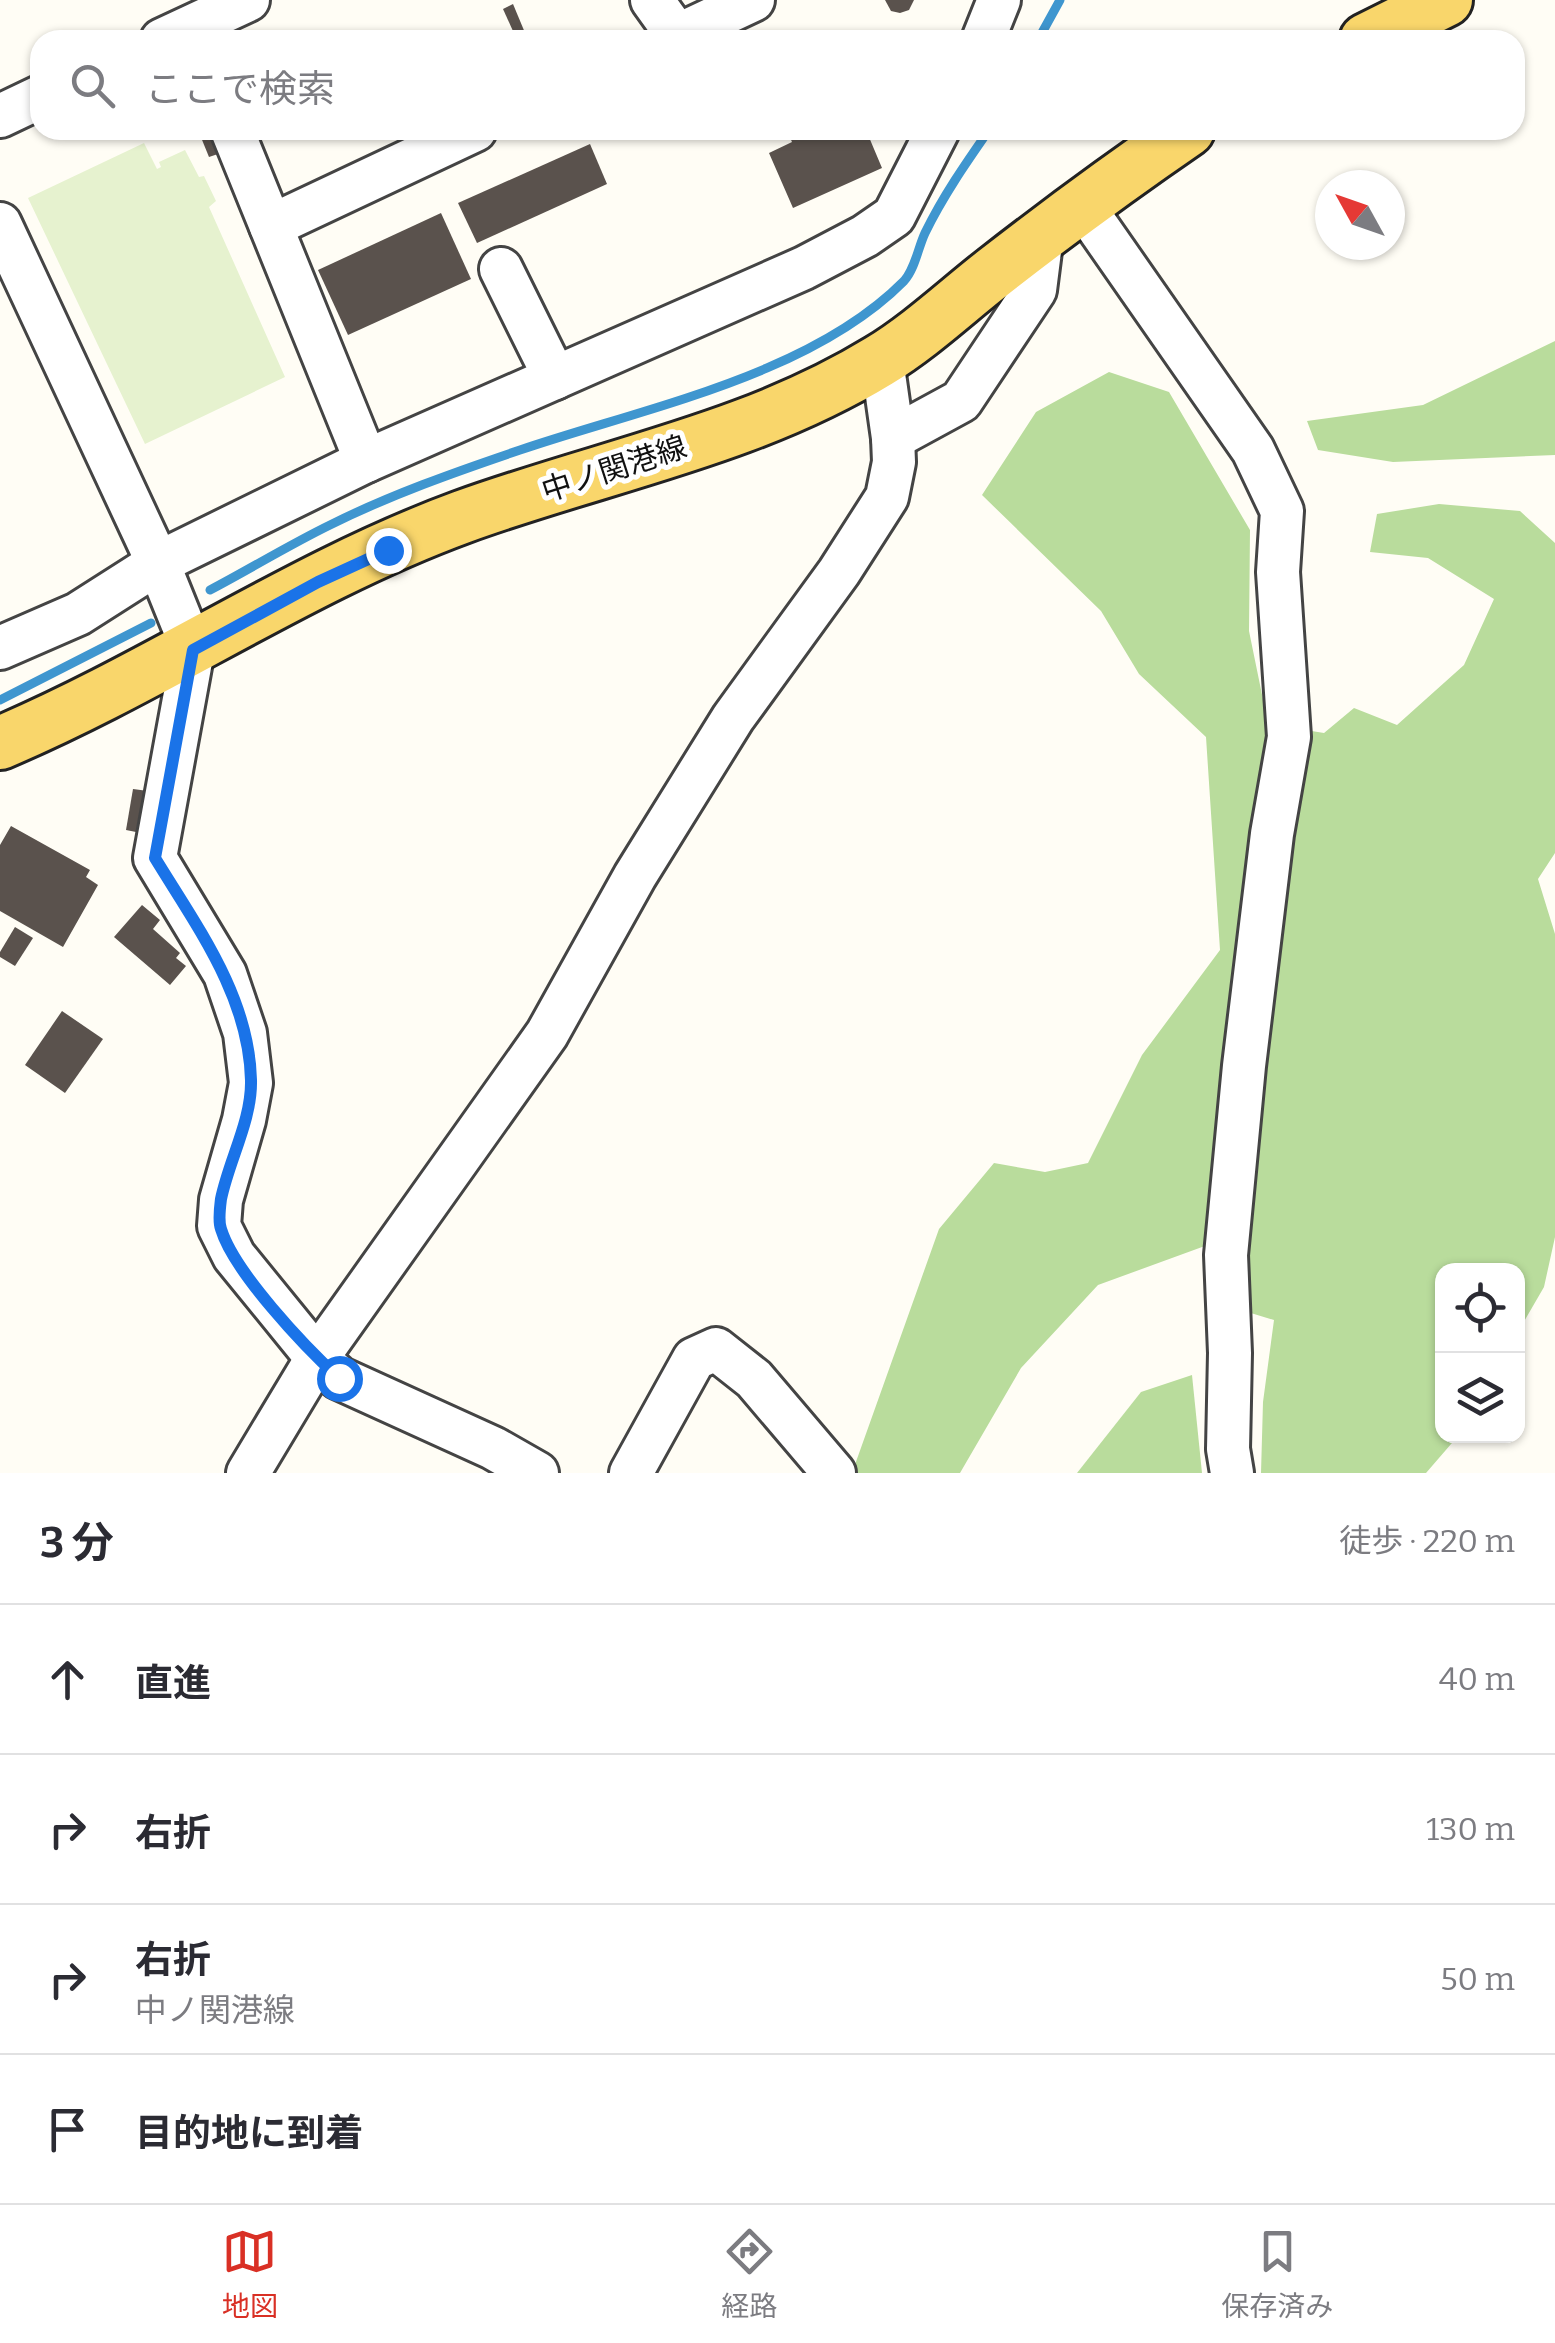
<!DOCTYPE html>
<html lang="ja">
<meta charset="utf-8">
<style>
:root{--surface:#fff;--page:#f7f7f7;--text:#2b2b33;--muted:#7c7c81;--line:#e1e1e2;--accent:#d93025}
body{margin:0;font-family:Bitter,"Noto Sans JP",serif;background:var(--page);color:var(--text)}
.controls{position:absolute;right:30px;bottom:30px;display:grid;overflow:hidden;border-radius:20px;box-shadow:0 2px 8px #0004}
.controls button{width:90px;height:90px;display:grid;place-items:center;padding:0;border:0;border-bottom:2px solid var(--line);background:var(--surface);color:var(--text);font:50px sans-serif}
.compass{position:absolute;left:1315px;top:170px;width:90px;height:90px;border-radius:50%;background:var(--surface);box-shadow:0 2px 8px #0004;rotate:310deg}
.stop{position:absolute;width:30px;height:30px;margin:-22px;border:8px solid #1a73e8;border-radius:50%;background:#fff}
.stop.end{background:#1a73e8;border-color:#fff;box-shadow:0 2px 10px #0008}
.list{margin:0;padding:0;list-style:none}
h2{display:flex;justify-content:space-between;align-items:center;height:130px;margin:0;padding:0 40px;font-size:42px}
h2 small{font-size:32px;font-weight:400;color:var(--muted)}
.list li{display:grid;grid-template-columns:65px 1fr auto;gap:30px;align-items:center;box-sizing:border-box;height:150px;padding:0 40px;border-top:2px solid var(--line)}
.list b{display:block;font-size:38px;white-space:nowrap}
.list p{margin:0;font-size:32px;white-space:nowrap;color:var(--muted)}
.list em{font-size:32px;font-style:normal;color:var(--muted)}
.icon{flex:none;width:55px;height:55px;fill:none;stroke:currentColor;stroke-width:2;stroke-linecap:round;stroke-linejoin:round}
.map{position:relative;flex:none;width:1555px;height:1473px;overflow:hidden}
.search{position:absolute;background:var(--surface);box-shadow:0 2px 8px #0004;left:30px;right:30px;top:30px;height:110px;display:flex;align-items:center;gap:25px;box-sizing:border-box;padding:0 35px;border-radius:30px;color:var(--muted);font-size:38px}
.sheet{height:730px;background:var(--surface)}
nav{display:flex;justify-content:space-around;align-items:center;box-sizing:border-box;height:140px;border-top:2px solid var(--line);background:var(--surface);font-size:28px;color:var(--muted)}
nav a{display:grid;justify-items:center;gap:5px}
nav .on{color:var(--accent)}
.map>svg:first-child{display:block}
.forest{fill:#b9dc9c}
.pitch{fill:#e6f2cf}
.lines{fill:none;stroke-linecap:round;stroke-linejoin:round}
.stream{stroke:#3f96cf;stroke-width:9}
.building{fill:#5a524d}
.minor-casing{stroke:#444;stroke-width:48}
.major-casing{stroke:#222;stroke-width:58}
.minor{stroke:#fff;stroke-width:42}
.major{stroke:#f9d66b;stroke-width:52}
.route{stroke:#1a73e8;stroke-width:12}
.labels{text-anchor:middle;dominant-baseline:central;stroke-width:10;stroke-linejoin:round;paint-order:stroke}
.street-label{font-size:30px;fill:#111;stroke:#fff}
</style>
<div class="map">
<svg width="1555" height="1473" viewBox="0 0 1555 1473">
<rect width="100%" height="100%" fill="#fffdf5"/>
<!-- forest -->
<g class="forest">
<polygon points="1555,341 1555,455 1393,462 1318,450 1307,421 1423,405"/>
<polygon points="1109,372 1169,392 1250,530 1249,631 1268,724 1324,733 1354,708 1397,725 1464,665 1494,599 1428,558 1370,552 1377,514 1439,504 1520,511 1555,543 1555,853 1538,879 1555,934 1555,1237 1544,1287 1518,1332 1518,1270 1442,1270 1442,1436 1458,1436 1426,1473 1261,1473 1263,1402 1274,1320 1241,1310 1235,1235 1098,1285 1021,1368 960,1473 852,1473 939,1229 994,1163 1045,1172 1088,1163 1142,1055 1220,950 1206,737 1139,674 1101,611 982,495 1036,412"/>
<polygon points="1192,1375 1202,1473 1077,1473 1141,1392"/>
</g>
<!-- pitch -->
<polygon class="pitch" points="144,143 157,169 161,167 159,162 185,150 199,177 204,176 216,201 209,207 285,377 145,444 28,198"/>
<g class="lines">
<!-- stream -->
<g class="stream">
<polyline points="1038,40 1060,0"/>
<path d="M210,590C250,569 289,545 330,525C390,495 455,472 520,450C643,408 810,376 904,281C915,269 918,248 925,233C943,196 966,163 989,130"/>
<polyline points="0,700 151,623"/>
</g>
</g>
<!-- building -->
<g class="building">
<polygon points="885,0 914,0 909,10 900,13 891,11"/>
<polygon points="513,4 528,40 517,40 503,9"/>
<polygon points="198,130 209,130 218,154 209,157"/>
<polygon points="796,130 866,130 882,168 793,208 769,153 792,142 788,133"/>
<polygon points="590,144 607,184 477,243 458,203"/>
<polygon points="441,213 471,279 348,335 318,270"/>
<polygon points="133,789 148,791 141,833 126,830"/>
<polygon points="11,826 90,870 86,877 98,885 63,947 0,911 0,845"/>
<polygon points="142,905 160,920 153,929 180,953 176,958 186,966 170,985 114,937"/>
<polygon points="15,927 33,938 15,966 0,957 0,952"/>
<polygon points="62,1011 103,1039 65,1093 25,1065"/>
</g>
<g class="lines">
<defs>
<g id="minor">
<polyline points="652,0 667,21 673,38"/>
<polyline points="162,40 248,0"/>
<polyline points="668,40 753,0"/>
<polyline points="983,40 999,0"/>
<polyline points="0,116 40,97"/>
<polyline points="232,130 366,461"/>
<polyline points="1081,203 1253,450 1282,511 1278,572 1289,737 1272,834 1244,1066 1226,1255 1230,1353 1228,1449 1232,1473"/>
<polyline points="0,224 158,563 193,650 155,858 225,974 245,1033 251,1083 244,1120 221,1200 219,1226 234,1256 317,1358 339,1378 493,1448 537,1473"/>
<polyline points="271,226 475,130"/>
<polyline points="501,269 555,378"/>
<polyline points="893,438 961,401 1035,290 1042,235"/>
<polyline points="0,648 78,614 158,563 366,461 804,268 865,236 894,216 938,130"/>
<polyline points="248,1473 317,1358 547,1034 635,876 733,718 839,572 887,497 894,462 893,438 882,360"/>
<polyline points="631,1473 694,1359 716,1349 754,1379 834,1473"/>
</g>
<g id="major">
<polyline points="1366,40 1446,0"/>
<path d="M0,743C158,676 301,576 462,517C602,466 750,440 879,361C919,337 956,302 993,273C1057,223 1121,176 1188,130"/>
</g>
</defs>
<!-- minor casing -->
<use href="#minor" class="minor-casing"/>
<!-- major casing -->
<use href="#major" class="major-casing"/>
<!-- minor -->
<use href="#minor" class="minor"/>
<!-- major -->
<use href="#major" class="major"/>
</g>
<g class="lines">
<!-- route -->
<path class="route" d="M339,1378C305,1347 234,1272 221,1229C218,1221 220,1207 221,1199C229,1160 252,1120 251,1080C249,996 197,927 155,858L193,650L318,582L388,550"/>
</g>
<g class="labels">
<!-- street labels -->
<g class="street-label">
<text transform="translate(614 469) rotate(-18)">中ノ関港線</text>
</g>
</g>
</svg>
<div class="controls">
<button><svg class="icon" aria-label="locate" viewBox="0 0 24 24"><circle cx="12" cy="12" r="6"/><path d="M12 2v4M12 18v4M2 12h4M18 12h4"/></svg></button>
<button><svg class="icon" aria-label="layers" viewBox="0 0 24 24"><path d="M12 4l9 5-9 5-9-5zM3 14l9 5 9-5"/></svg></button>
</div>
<svg class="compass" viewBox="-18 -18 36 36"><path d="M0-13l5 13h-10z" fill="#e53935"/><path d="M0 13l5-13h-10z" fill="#7c7c81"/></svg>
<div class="stop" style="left:339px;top:1378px"></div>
<div class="stop end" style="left:388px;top:550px"></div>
<div class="search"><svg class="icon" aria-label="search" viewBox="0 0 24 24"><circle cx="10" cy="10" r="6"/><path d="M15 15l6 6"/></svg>ここで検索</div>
</div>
<section class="sheet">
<h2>3 分<small>徒歩 · 220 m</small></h2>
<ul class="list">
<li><svg class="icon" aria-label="ahead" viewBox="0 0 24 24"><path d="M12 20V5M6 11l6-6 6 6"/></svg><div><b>直進</b></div><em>40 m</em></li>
<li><svg class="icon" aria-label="right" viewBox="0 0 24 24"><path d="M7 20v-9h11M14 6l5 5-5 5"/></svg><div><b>右折</b></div><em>130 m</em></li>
<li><svg class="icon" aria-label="right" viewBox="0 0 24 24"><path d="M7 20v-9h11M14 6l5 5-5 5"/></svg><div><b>右折</b><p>中ノ関港線</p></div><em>50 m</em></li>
<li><svg class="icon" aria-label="arrive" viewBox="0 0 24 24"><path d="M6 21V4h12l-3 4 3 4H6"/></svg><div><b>目的地に到着</b></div></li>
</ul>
</section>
<nav>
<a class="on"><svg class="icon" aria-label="map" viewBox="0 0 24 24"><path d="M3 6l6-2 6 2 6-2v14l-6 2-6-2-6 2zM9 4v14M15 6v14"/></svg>地図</a>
<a><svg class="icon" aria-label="directions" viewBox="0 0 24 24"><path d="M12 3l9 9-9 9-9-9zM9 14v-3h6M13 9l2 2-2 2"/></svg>経路</a>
<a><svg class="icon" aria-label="saved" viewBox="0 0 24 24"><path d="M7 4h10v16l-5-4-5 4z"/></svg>保存済み</a>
</nav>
